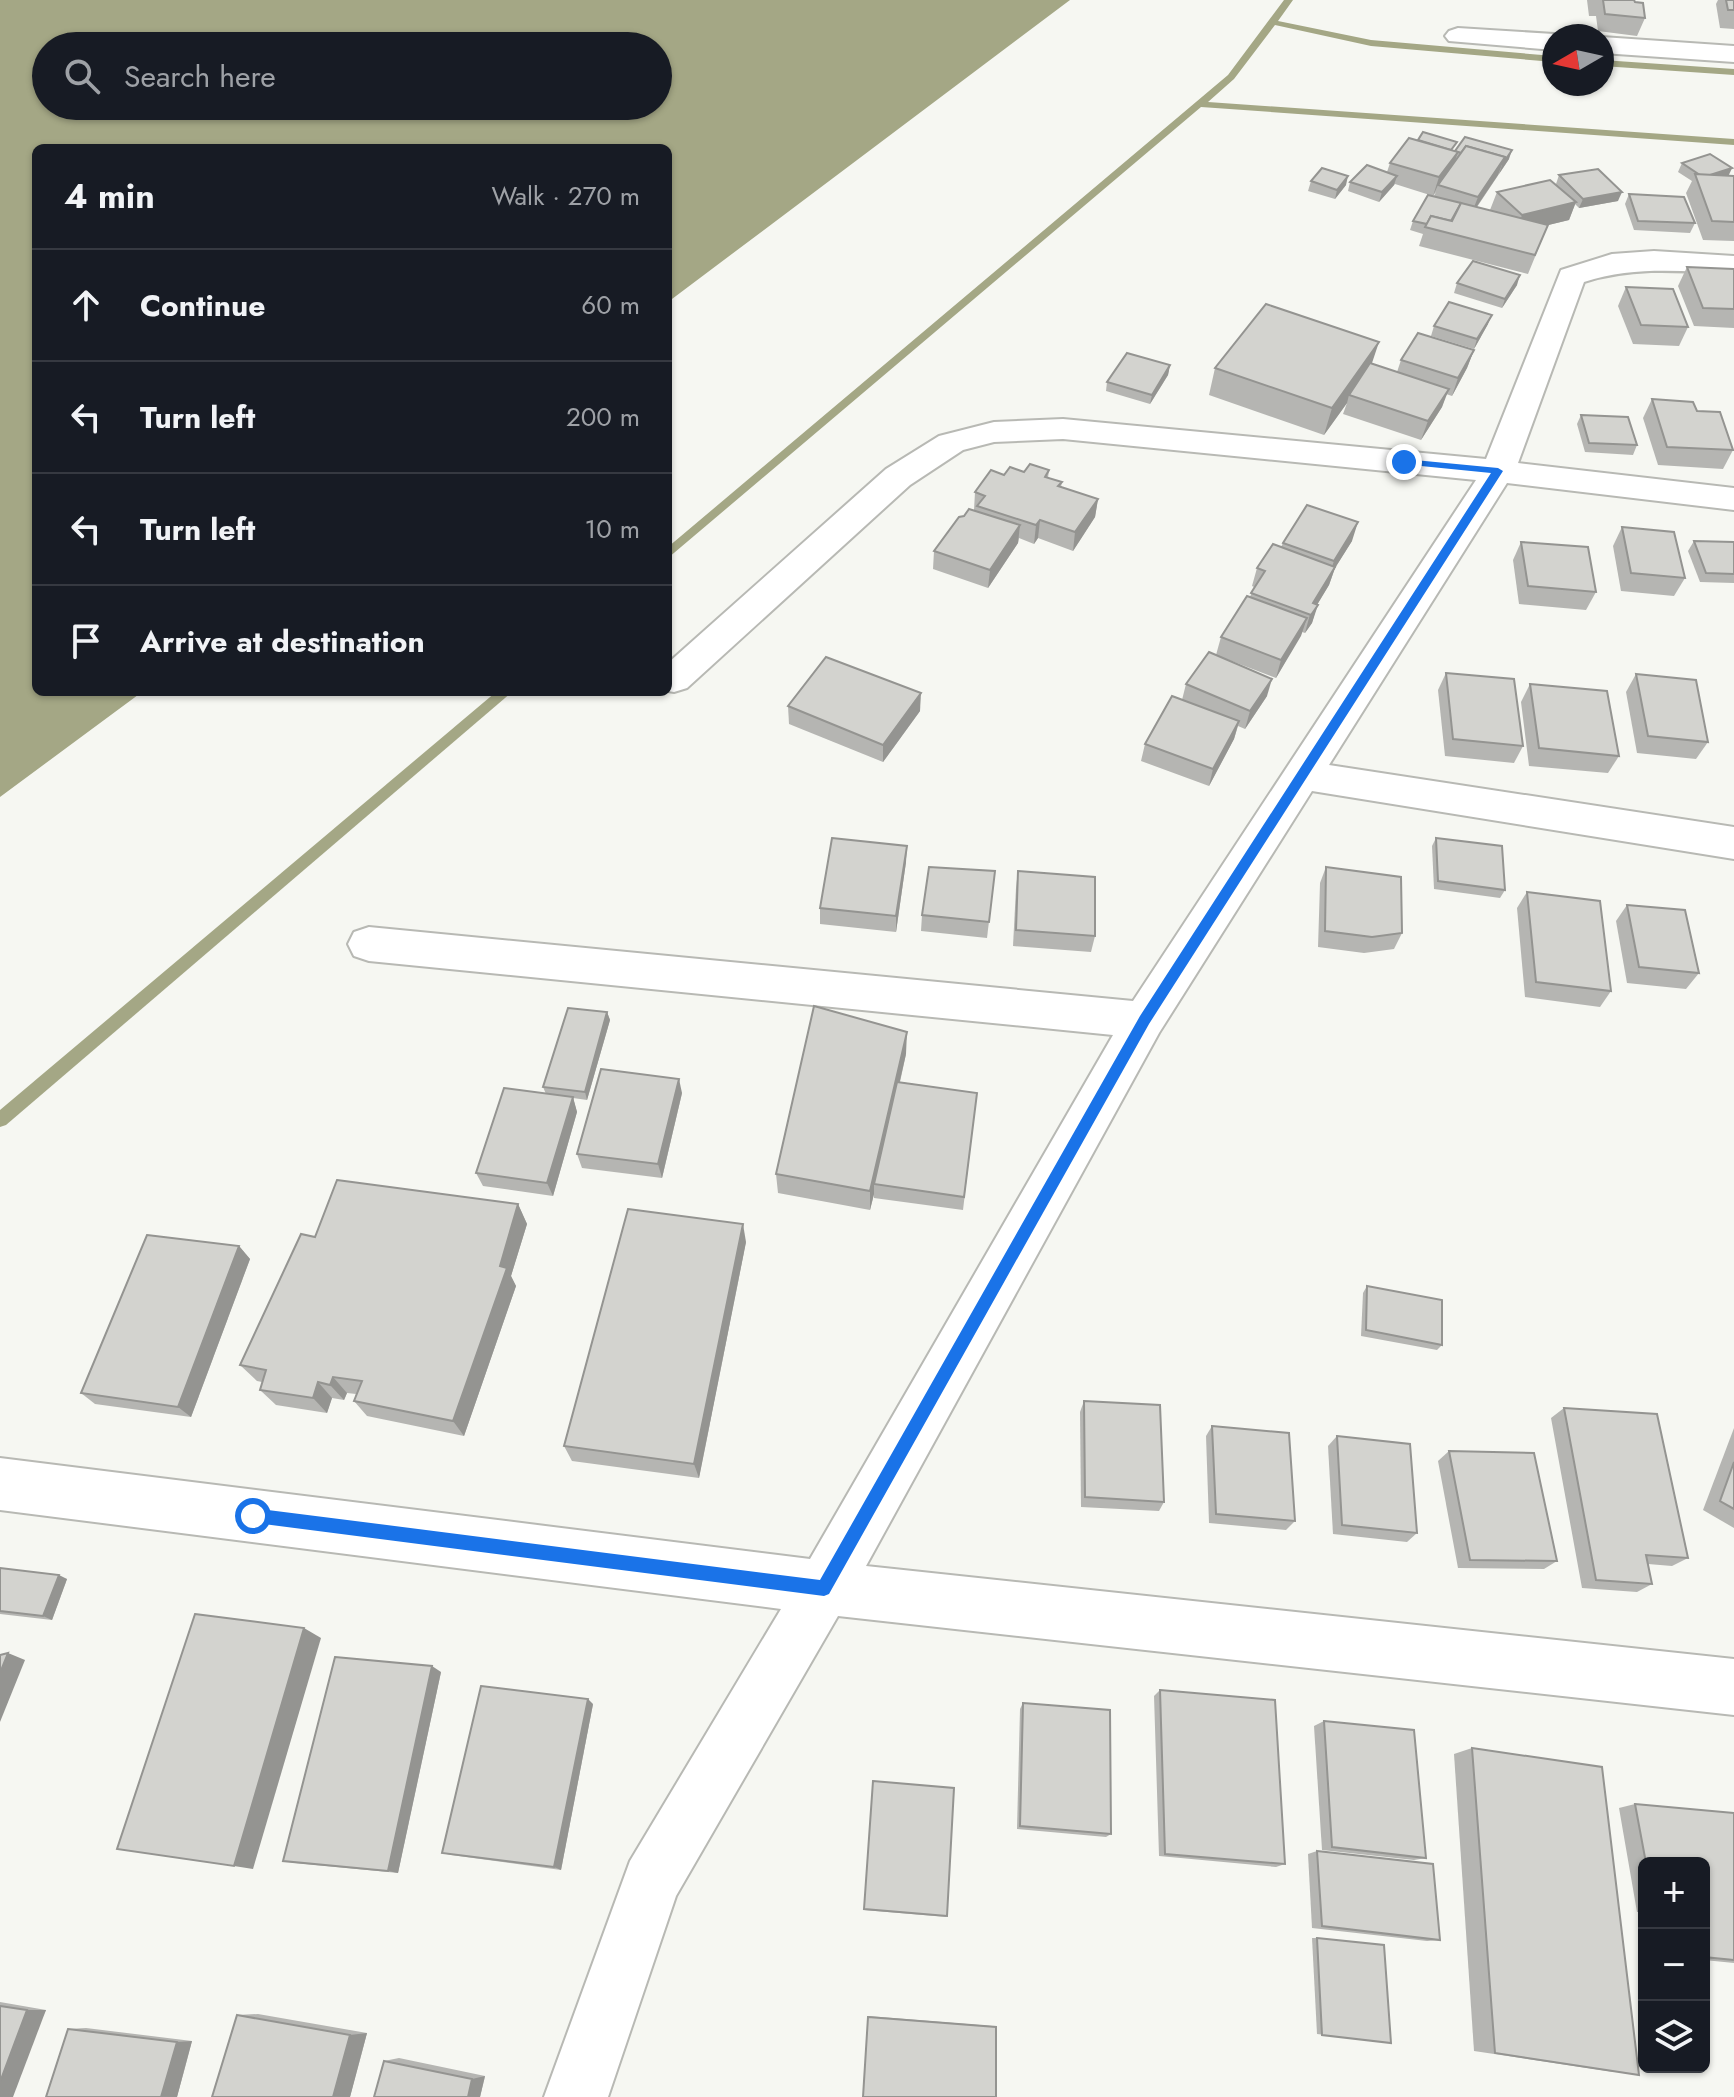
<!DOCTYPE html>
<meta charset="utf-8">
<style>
:root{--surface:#171b24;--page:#20242c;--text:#f1f3f6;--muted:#9ea1a6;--line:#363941}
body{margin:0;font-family:Jost,sans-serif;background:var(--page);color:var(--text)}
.controls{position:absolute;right:24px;bottom:24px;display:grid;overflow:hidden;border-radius:12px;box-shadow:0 2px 6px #0004}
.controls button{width:72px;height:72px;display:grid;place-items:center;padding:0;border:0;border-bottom:2px solid var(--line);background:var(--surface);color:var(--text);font:40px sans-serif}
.compass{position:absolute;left:1542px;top:24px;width:72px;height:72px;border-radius:50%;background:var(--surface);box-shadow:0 2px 6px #0004;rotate:261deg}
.stop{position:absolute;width:24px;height:24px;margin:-18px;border:6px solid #1a73e8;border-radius:50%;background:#fff}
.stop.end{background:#1a73e8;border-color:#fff;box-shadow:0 2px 8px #0008}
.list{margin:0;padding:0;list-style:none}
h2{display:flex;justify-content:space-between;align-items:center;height:104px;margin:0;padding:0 32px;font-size:34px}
h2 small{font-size:26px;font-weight:400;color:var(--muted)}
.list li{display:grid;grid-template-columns:52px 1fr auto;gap:24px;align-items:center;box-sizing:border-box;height:112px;padding:0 32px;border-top:2px solid var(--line)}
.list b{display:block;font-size:30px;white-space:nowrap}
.list em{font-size:26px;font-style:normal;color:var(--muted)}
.icon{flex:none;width:44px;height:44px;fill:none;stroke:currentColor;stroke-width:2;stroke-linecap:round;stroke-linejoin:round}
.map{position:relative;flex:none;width:1734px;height:2097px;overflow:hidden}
.search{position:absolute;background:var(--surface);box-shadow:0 2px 6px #0004;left:32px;top:32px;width:640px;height:88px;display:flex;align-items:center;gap:20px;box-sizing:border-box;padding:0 28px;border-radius:44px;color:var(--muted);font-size:30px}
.panel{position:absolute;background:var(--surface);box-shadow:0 2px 6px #0004;left:32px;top:144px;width:640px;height:552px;border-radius:12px}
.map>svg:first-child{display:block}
.water{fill:#a4a785;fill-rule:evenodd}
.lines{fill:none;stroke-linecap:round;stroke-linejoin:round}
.stream{fill:#a4a785;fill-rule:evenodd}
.street-casing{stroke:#b8b9b4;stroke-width:4}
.street{fill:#fff;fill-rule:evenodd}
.wall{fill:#b5b5b2}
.shaded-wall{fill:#949491}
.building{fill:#d3d3cf;stroke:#949491;stroke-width:2}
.route{fill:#1a73e8}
</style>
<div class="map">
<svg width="1734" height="2097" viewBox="0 0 1734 2097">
<rect width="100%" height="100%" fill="#f6f7f2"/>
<!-- water -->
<path class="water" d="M0,0H1070L668,302V148H36V692H142L0,797ZM46,46H658V106H46Z"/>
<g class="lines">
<!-- stream -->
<g class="stream">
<polygon points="1284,0 1293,0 1278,21 1371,40 1554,56 1554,62 1371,46 1275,25 1234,79 1208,102 1734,139 1734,145 1201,107 668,558 668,547 1228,75"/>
<polygon points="1602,60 1734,69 1734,75 1602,66"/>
<polygon points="496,692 512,692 6,1125 0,1127 0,1110"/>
</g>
<defs>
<g id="street">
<polygon points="1458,28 1554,34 1560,36 1554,36 1554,50 1449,41 1445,36 1449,31"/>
<polygon points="1602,37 1734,46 1734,62 1602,53"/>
<path d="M1654,251L1734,256V274C1682,271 1634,266 1584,282L1518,463L1734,488V510L1507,483L1329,765L1734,827V859L1312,791L1159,1033L866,1566L1734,1659V1715L838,1616L676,1896L608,2097H544L630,1861L781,1609L0,1510V1458L810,1559L1113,1035L369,961L354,956L348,944L354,932L369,927L1133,1001L1476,480L1063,439L994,442L963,450L910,485L687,688L674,692L668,691V663L886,469L939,436L994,422L1063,419L1486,459L1561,270L1612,254Z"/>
</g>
</defs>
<!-- street casing -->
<use href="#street" class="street-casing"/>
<!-- street -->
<use href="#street" class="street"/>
</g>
<!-- wall -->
<g class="wall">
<polygon points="1587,0 1634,0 1645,18 1637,36 1598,31 1596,16 1589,16"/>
<polygon points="1718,0 1734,0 1734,29 1720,28 1716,4"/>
<polygon points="1454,151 1509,159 1477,207 1490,210 1497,192 1556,184 1559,175 1618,201 1579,208 1575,204 1569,220 1548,225 1528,274 1419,246 1423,234 1410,230 1413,221 1434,196 1436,192 1433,196 1395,184 1379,202 1348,191 1350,182 1387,172 1390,163"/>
<polygon points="1682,163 1728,176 1734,176 1734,241 1703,240 1686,193 1692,181 1678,172"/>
<polygon points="1311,181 1346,185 1335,199 1308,191"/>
<polygon points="1629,194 1695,223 1690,233 1634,230 1625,204"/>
<polygon points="1687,267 1734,269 1734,328 1694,326 1678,286"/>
<polygon points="1457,283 1517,285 1502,308 1454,293"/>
<polygon points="1626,287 1688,327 1679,346 1633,344 1618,306"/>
<polygon points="1488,324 1474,349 1431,336 1434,326"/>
<polygon points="1474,350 1467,368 1452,396 1446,394 1442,407 1421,440 1343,414 1347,403 1324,435 1209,395 1215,368 1372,364 1397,372 1401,360"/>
<polygon points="1170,365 1168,375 1150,404 1106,391 1107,382"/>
<polygon points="1652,399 1697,411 1733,450 1723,469 1658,465 1643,418"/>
<polygon points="1581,415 1637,445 1633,455 1585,452 1577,424"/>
<polygon points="1049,470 1048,478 1062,482 1061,487 1098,499 1095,517 1073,551 1038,538 1034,544 1019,538 1018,543 988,588 933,569 934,551 964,516 974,510 975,492 1004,475 1024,472"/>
<polygon points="1622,527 1685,578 1674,596 1621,591 1613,546"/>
<polygon points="1352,541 1335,568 1329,585 1317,605 1312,623 1305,633 1302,632 1276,678 1216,655 1267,696 1245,729 1238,726 1234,739 1209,786 1141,761 1145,744 1182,700 1186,684 1216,655 1221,637 1250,597 1254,587 1252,586 1257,568 1281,547 1283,543"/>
<polygon points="1694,541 1734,542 1734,583 1700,582 1688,551"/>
<polygon points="1521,542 1596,592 1586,610 1519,604 1513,560"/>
<polygon points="1446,673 1523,746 1514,763 1445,756 1438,690"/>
<polygon points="1636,674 1708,742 1696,759 1637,753 1626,692"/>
<polygon points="1530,684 1619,756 1608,773 1529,766 1521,702"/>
<polygon points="788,706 920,711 883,762 789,724"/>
<polygon points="1436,838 1505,890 1500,898 1434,889 1432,846"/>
<polygon points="906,862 896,932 820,924 820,908"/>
<polygon points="1326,867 1402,933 1394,949 1364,953 1318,947 1320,883"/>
<polygon points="995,871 987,938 921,931 922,915"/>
<polygon points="1018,871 1095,936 1091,952 1013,946 1016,888"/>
<polygon points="1527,892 1611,991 1600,1007 1525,997 1517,908"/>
<polygon points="1627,905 1699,973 1686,989 1627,983 1616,921"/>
<polygon points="607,1012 610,1020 587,1100 573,1098 577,1112 553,1196 483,1186 476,1173 546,1094 543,1087"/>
<polygon points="906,1054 900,1082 977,1093 963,1210 874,1198 874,1194 870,1210 778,1193 776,1174"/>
<polygon points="682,1093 662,1178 582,1168 577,1154"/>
<polygon points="518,1204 527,1224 511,1276 516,1286 464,1436 367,1416 354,1401 356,1394 347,1393 344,1400 332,1398 327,1413 276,1405 260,1390 262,1382 257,1381 240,1365 315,1237"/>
<polygon points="746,1242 699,1478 572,1461 564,1446"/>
<polygon points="239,1246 250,1259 191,1417 95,1404 81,1393"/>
<polygon points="1367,1286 1442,1345 1437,1350 1361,1336 1363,1293"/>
<polygon points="1084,1401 1164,1502 1159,1511 1081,1507 1080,1412"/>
<polygon points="1564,1408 1688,1558 1672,1566 1648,1564 1652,1584 1637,1592 1582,1588 1551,1418"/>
<polygon points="1212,1426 1295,1521 1286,1530 1209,1523 1206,1436"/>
<polygon points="1734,1428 1734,1528 1703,1510"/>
<polygon points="1337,1436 1417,1533 1407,1542 1333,1534 1328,1446"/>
<polygon points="1449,1451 1557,1561 1544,1569 1458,1568 1438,1461"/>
<polygon points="0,1568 67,1579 52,1620 0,1614"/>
<polygon points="441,1672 398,1873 295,1863 283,1861"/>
<polygon points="1160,1690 1285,1864 1276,1867 1159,1856 1154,1696"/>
<polygon points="1023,1703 1111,1834 1106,1837 1017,1829 1020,1709"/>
<polygon points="593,1704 561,1870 451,1855 442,1853"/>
<polygon points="1324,1721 1426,1858 1414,1860 1322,1850 1314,1726"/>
<polygon points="1472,1748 1614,2072 1474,2051 1454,1754"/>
<polygon points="873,1781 947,1916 946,1917 864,1910"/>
<polygon points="1635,1804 1734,1813 1734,1963 1704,1960 1704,1863 1644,1863 1644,1912 1637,1912 1619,1808"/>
<polygon points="1317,1851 1440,1940 1427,1941 1312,1928 1308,1854"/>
<polygon points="1312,1938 1317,1938 1391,2043 1317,2034"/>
<polygon points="0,2002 46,2010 0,2097"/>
<polygon points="258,2014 367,2033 350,2097 237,2015"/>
<polygon points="868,2016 992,2026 996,2027 863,2097"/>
<polygon points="86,2028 192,2041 177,2097 46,2097 68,2029"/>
<polygon points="399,2058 485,2076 480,2097 384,2061"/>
</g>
<!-- shaded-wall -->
<g class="shaded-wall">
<polygon points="1512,150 1509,159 1499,174 1502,165"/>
<polygon points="1458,152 1452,170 1438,185 1433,196 1439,177"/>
<polygon points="1505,157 1498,175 1471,215 1478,197"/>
<polygon points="1732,168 1728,177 1704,177"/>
<polygon points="1348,176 1346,185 1335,199 1337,190"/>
<polygon points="1397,176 1394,185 1379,202 1382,192"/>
<polygon points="1622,192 1618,201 1579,208 1583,199"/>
<polygon points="1576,202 1569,220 1516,233 1522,215"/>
<polygon points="1520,275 1517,285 1502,308 1505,299"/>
<polygon points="1492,315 1488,324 1474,349 1477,339"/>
<polygon points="1379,342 1370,369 1349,395 1347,403 1324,435 1332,408"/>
<polygon points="1474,350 1467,368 1452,396 1458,378"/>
<polygon points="1170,365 1168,375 1150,404 1152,395"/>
<polygon points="1449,389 1442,407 1421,440 1428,421"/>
<polygon points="1098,499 1095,517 1073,551 1075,532"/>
<polygon points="1040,520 1038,538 1034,544 1036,525"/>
<polygon points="1358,522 1352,541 1335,568 1329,585 1312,613 1318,605 1312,623 1305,633 1313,603 1328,578 1334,561"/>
<polygon points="1020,525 1018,543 988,588 990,570"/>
<polygon points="1307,618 1301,636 1276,678 1281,660"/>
<polygon points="1272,679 1267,696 1245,729 1250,711"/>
<polygon points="921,693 920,711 883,762 883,745"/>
<polygon points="1239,721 1234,739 1209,786 1213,769"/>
<polygon points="907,846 906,862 896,932 896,916"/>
<polygon points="607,1012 610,1020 587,1100 585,1092"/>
<polygon points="907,1032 906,1054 876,1185 874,1184 874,1194 870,1210 870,1191"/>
<polygon points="679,1079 682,1093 662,1178 658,1164"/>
<polygon points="573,1097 577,1112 553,1196 547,1183"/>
<polygon points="518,1204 527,1224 511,1276 516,1286 464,1436 453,1421"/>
<polygon points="743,1224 746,1242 699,1478 694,1464"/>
<polygon points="239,1246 250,1259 191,1417 178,1407"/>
<polygon points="333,1377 347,1393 344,1400 330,1385"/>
<polygon points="318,1382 332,1398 327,1413 313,1398"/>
<polygon points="59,1575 67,1579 52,1620 43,1616"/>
<polygon points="304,1628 321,1638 253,1869 234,1866"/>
<polygon points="8,1653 25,1660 0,1722 0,1673"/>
<polygon points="432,1666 441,1672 398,1873 388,1871"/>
<polygon points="588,1699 593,1704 561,1870 554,1867"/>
<polygon points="27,2010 46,2010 13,2097 0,2097 0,2082"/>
<polygon points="367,2033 350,2097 333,2097 350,2035"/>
<polygon points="192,2041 177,2097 161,2097 177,2042"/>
<polygon points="485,2076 480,2097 468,2097 472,2079"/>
</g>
<!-- building -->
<g class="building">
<polygon points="1603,0 1634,0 1635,2 1643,3 1645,18 1605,14"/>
<polygon points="1726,0 1734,0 1734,10 1728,10"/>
<polygon points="1423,132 1457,142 1451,150 1418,140"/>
<polygon points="1465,137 1512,150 1502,165 1505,157 1466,146 1461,153 1455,151"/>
<polygon points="1409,138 1458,152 1439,177 1390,163"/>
<polygon points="1466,146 1505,157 1478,197 1438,185"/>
<polygon points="1710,154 1732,168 1710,175 1700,175 1682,163"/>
<polygon points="1367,165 1397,176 1382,192 1350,182"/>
<polygon points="1322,168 1348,176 1337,190 1311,181"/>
<polygon points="1598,169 1622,192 1583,199 1559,175"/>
<polygon points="1695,174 1734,176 1734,222 1712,221"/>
<polygon points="1550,180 1576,202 1522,215 1497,192"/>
<polygon points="1629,194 1684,197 1695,223 1638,221"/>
<polygon points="1428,195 1461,203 1451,221 1431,216 1427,224 1413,221"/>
<polygon points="1461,203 1548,225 1535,255 1425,227 1431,216 1452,221"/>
<polygon points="1473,261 1520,275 1505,299 1457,283"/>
<polygon points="1687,267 1734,269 1734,309 1703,308"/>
<polygon points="1626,287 1673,289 1688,327 1641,325"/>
<polygon points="1449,302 1492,315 1477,339 1434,326"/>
<polygon points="1266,304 1379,342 1332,408 1215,368"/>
<polygon points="1418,333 1474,350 1458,378 1401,360"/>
<polygon points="1127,353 1170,365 1152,395 1107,382"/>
<polygon points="1370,363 1449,389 1428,421 1349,395"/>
<polygon points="1652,399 1693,402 1697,411 1720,412 1733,450 1667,447"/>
<polygon points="1581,415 1628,417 1637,445 1589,443"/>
<polygon points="1030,464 1049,470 1045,477 1062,482 1058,486 1098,499 1075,532 1040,520 1036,525 977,506 985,496 975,492 991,470 1004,475 1010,467 1024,472"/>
<polygon points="1307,505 1358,522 1334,561 1283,543"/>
<polygon points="969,509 1020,525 990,570 934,551 959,517 964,516"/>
<polygon points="1622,527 1674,532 1685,578 1631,573"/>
<polygon points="1694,541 1734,542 1734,574 1706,573"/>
<polygon points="1521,542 1588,547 1596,592 1528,586"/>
<polygon points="1273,544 1335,567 1313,603 1318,605 1311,615 1251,593 1265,571 1257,568"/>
<polygon points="1247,596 1307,618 1281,660 1221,637"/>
<polygon points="1209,652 1272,679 1250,711 1186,684"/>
<polygon points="826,657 921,693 883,745 788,706"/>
<polygon points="1446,673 1514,679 1523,746 1453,739"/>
<polygon points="1636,674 1696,680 1708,742 1648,736"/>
<polygon points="1530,684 1607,691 1619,756 1539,748"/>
<polygon points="1172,696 1239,721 1213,769 1145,744"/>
<polygon points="832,838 907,846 896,916 820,908"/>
<polygon points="1436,838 1502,846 1505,890 1438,881"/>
<polygon points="929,867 995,871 989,922 922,915"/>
<polygon points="1326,867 1401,877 1402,933 1372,937 1325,931"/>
<polygon points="1018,871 1095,877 1095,936 1016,930"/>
<polygon points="1527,892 1600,901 1611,991 1536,982"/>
<polygon points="1627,905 1685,910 1699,973 1639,967"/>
<polygon points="814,1006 907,1032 870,1191 776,1174"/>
<polygon points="568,1008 607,1012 585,1092 543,1087"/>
<polygon points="601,1069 679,1079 658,1164 577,1154"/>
<polygon points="897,1082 977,1093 964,1197 874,1184"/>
<polygon points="504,1088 573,1097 547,1183 476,1173"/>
<polygon points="337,1180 518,1204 500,1266 507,1268 453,1421 354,1401 362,1381 333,1377 330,1385 318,1382 313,1398 260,1390 266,1370 240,1365 301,1234 315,1237"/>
<polygon points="628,1209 743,1224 694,1464 564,1446"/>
<polygon points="147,1235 239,1246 178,1407 81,1393"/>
<polygon points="1367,1286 1442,1300 1442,1345 1366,1330"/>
<polygon points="1084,1401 1160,1405 1164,1502 1085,1497"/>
<polygon points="1564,1408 1657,1414 1688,1558 1646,1555 1652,1584 1596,1580"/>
<polygon points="1212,1426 1289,1433 1295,1521 1216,1514"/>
<polygon points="1337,1436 1410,1444 1417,1533 1342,1525"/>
<polygon points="1449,1451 1534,1453 1557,1561 1470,1560"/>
<polygon points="1734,1462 1734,1509 1720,1501"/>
<polygon points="0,1568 59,1575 43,1616 0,1611"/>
<polygon points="195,1614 304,1628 234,1866 117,1849"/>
<polygon points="8,1653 0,1673 0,1655"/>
<polygon points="335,1657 432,1666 388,1871 283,1861"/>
<polygon points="481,1686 588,1699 554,1867 442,1853"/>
<polygon points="1160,1690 1275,1700 1285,1864 1165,1854"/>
<polygon points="1023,1703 1110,1710 1111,1834 1020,1826"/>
<polygon points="1324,1721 1414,1730 1426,1858 1332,1847"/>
<polygon points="1472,1748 1602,1767 1639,2075 1495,2053"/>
<polygon points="873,1781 954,1788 947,1916 864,1909"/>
<polygon points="1635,1804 1734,1813 1734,1960 1704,1957 1704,1863 1646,1863"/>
<polygon points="1317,1851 1433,1864 1440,1940 1322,1926"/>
<polygon points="1317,1938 1384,1945 1391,2043 1322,2035"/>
<polygon points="0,2006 27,2010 0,2082"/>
<polygon points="237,2015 350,2035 333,2097 212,2097"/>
<polygon points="868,2017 996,2027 996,2097 863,2097"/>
<polygon points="68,2029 177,2042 161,2097 46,2097"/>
<polygon points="384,2061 472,2079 468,2097 374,2097"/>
</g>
<!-- route -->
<polygon class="route" points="1404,459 1498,468 1503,471 1149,1024 829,1594 824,1596 248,1522 248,1511 253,1508 820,1580 1140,1016 1491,473 1401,464 1401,460"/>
</svg>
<div class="controls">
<button>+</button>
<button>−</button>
<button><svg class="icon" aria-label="layers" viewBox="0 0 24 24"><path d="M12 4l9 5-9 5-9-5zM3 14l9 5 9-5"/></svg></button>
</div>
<svg class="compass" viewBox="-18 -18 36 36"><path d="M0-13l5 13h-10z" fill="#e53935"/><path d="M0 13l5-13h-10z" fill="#9ea1a6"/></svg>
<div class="stop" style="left:253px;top:1516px"></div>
<div class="stop end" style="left:1404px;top:462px"></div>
<div class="search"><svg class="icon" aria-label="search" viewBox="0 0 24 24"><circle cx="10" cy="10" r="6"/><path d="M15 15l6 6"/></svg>Search here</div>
<section class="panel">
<h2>4 min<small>Walk · 270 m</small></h2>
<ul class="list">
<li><svg class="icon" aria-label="ahead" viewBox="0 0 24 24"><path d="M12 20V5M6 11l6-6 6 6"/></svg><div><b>Continue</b></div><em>60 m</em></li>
<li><svg class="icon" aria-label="left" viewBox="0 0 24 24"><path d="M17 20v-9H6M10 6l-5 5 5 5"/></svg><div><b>Turn left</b></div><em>200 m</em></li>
<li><svg class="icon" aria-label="left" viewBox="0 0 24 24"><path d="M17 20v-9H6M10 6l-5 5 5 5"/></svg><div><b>Turn left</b></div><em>10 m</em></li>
<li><svg class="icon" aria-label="arrive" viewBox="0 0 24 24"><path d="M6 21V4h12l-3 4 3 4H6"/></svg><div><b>Arrive at destination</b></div></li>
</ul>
</section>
</div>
